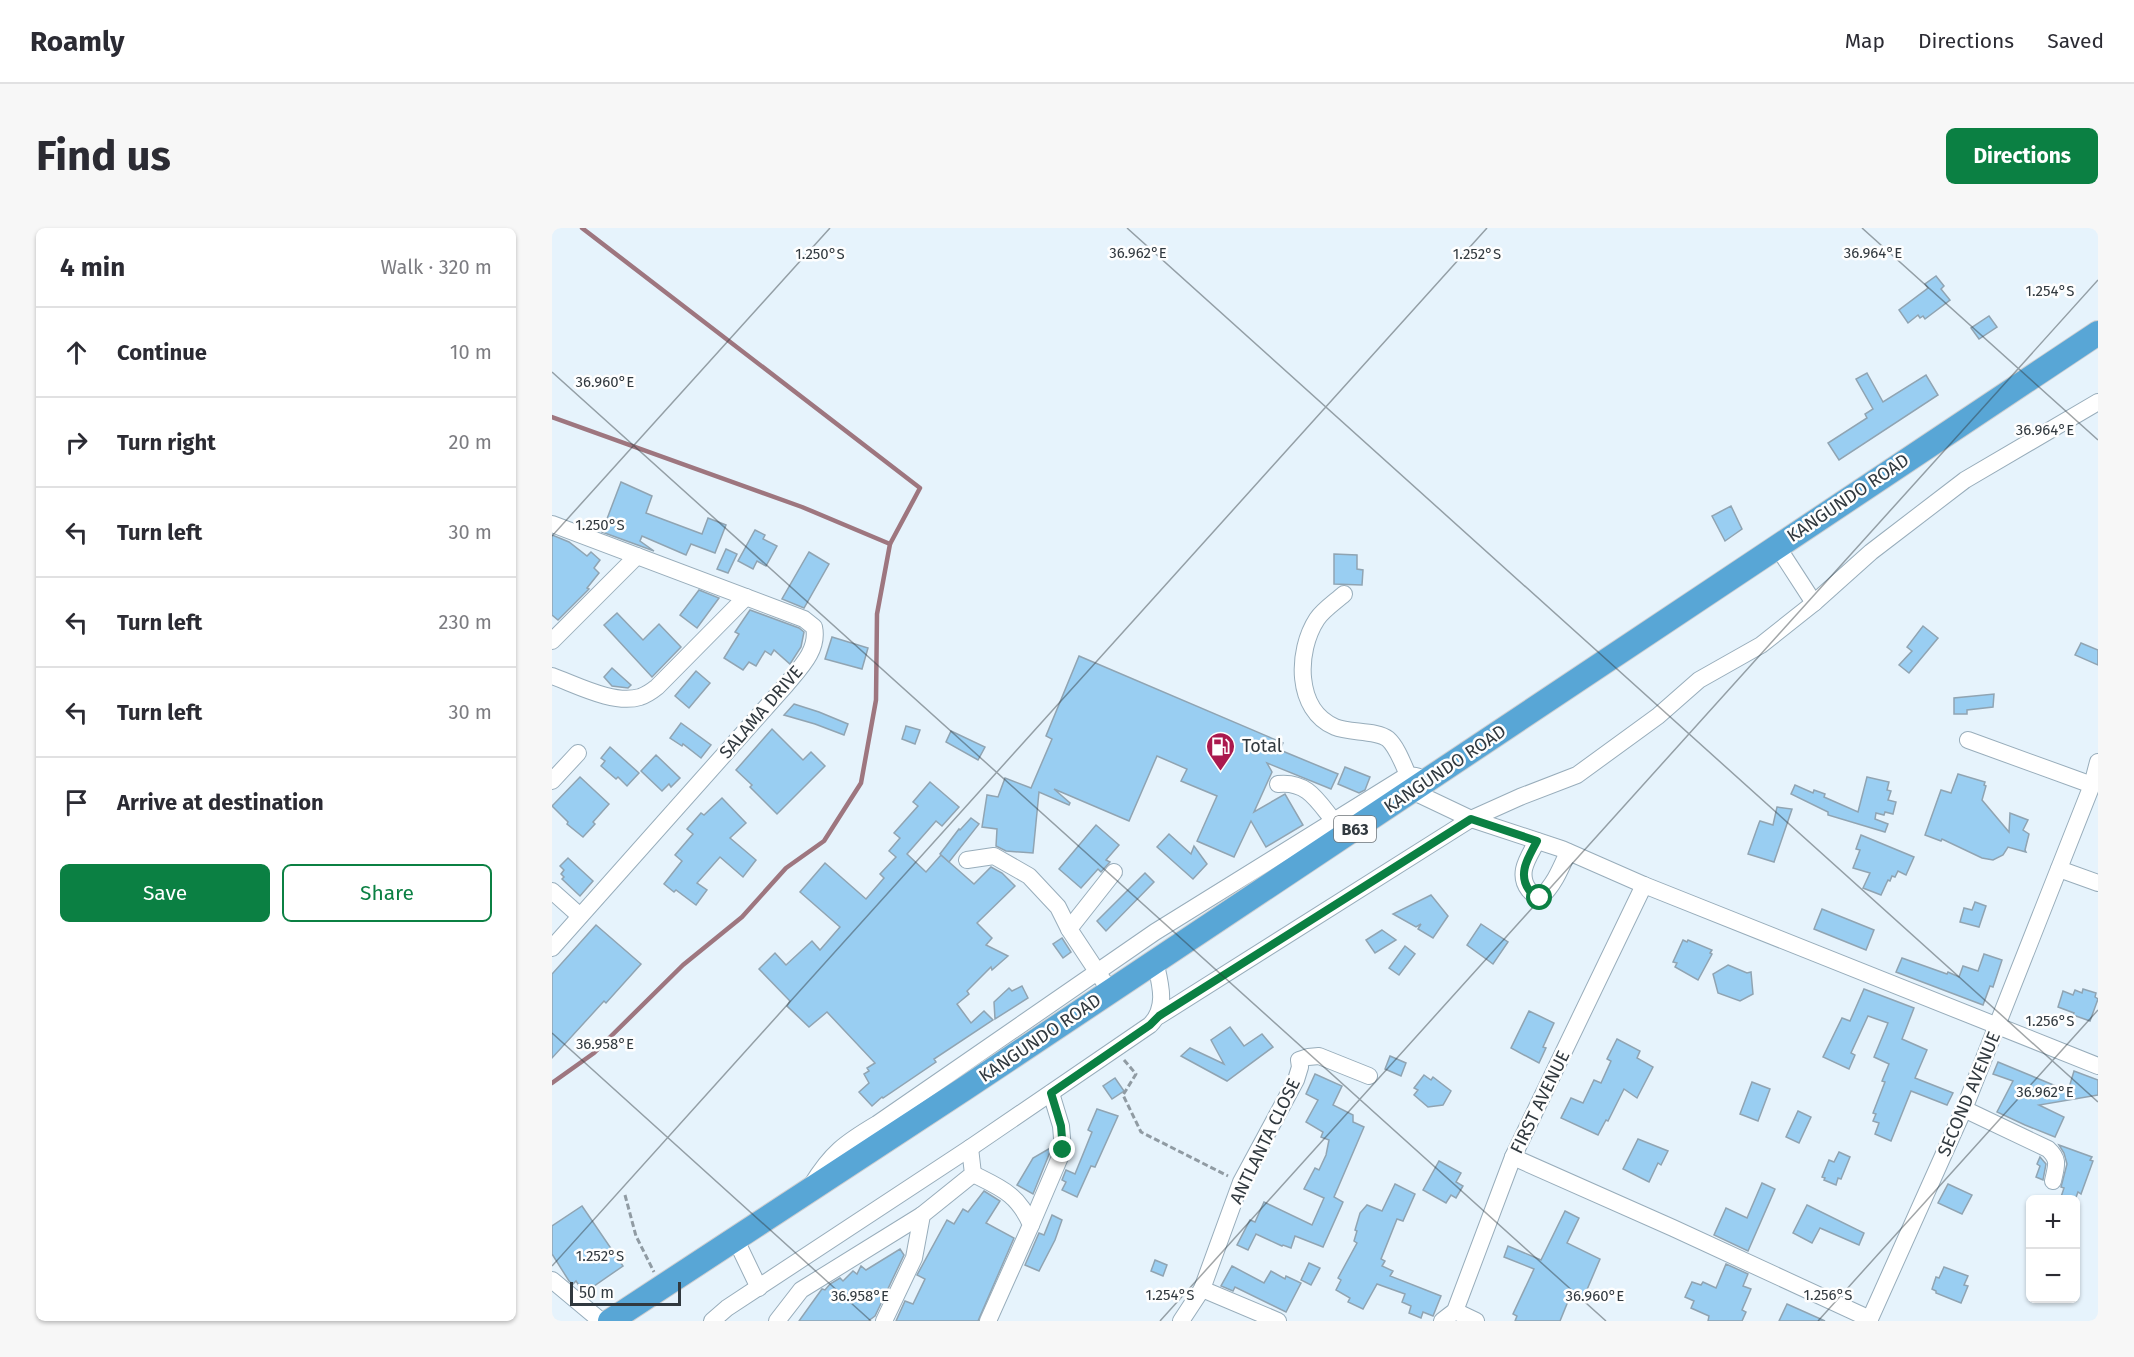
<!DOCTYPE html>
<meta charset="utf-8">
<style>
:root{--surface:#fff;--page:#f7f7f7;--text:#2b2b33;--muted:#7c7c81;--line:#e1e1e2;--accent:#0b8043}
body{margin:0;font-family:"Fira Sans",sans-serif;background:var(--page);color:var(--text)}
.controls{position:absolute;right:18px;bottom:18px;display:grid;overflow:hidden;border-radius:9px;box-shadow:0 2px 4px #0004}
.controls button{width:54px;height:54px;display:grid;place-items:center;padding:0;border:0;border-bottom:2px solid var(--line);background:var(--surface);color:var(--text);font:30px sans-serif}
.scale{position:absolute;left:18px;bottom:15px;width:111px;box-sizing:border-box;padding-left:6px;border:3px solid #31393f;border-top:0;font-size:16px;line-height:21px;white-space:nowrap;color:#31393f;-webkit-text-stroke:4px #fefefe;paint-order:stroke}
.stop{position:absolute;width:18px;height:18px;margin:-14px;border:4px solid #0b8043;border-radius:50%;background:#fff}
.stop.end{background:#0b8043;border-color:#fff;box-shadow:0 2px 6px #0008}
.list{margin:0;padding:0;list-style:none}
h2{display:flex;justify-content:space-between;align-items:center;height:78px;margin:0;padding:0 24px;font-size:26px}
h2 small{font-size:20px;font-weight:400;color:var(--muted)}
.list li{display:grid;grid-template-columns:39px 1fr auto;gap:18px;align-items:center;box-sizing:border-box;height:90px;padding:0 24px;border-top:2px solid var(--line)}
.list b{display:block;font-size:22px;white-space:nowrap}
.list em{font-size:20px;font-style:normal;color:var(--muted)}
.actions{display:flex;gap:12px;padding:18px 24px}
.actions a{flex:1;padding:14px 0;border:2px solid var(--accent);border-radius:9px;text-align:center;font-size:21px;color:var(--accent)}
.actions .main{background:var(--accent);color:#fff}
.icon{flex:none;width:33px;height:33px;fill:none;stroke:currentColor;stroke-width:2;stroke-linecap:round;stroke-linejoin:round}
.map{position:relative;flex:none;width:1546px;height:1093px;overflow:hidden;border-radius:9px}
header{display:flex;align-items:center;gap:36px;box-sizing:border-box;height:84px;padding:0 30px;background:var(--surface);border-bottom:2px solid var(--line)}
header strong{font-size:28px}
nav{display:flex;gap:33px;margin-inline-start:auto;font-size:21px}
.intro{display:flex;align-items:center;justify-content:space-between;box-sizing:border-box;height:144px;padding:0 36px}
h1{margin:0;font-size:42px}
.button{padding:15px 27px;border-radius:9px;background:var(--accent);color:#fff;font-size:21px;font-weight:700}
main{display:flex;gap:36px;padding:0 36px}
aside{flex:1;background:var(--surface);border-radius:9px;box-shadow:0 2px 4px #0004}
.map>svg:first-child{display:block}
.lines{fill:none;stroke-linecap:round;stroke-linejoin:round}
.stream{stroke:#9e767f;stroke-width:4.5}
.building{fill:#99cef2;stroke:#90a4b2;stroke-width:1.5}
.minor-casing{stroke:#98adbb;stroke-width:18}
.highway-casing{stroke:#cecfd1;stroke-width:26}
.path{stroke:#909ba3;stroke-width:3;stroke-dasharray:6 3;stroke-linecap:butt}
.minor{stroke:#fff;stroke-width:16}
.highway{stroke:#58a6d6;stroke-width:24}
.route{stroke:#0b8043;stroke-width:8}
.ticks{fill:none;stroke:#31393f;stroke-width:1.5;stroke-opacity:0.45}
.labels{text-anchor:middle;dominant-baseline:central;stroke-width:5;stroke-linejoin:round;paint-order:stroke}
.shield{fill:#fefefe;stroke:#6e7478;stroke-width:1.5}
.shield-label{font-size:16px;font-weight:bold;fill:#31393f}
.street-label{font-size:18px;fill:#31393f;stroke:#fefefe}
.poi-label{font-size:18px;fill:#31393f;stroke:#fefefe;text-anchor:start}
.ticks-label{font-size:15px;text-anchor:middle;fill:#31393f;stroke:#fefefe;stroke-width:5;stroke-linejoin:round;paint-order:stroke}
</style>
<header>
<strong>Roamly</strong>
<nav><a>Map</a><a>Directions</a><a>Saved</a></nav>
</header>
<div class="intro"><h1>Find us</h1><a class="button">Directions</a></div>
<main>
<aside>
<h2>4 min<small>Walk · 320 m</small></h2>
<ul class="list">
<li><svg class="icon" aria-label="ahead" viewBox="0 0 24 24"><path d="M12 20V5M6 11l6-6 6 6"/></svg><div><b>Continue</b></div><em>10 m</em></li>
<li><svg class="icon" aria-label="right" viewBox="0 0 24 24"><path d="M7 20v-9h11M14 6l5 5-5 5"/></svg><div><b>Turn right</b></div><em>20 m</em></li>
<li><svg class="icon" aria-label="left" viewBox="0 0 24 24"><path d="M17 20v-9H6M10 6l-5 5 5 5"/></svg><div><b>Turn left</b></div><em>30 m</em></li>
<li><svg class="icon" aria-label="left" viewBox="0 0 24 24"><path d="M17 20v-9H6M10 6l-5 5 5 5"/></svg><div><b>Turn left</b></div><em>230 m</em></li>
<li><svg class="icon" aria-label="left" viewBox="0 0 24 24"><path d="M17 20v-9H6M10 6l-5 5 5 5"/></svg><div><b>Turn left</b></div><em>30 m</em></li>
<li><svg class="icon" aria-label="arrive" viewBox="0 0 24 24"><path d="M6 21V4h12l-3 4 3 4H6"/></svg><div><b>Arrive at destination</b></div></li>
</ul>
<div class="actions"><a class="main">Save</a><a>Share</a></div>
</aside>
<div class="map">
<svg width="1546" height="1093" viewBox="0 0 1546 1093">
<rect width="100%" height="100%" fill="#e6f3fc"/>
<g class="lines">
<!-- stream -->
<g class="stream">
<polyline points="0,189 250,279 338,316"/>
<polyline points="0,855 42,825 131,737 190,689 234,640 272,613 309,555 324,472 325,386 338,316 368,260 30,0"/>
</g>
</g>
<!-- building -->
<g class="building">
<polygon points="1384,48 1392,58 1389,61 1398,72 1373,91 1371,88 1368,90 1366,87 1356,95 1347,82 1376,60 1373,56"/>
<polygon points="1437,88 1445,99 1427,111 1419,100"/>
<polygon points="1315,145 1331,174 1374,147 1386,167 1287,232 1276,215 1315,190 1313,186 1321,181 1304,151"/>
<polygon points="69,254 100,268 94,285 150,306 156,290 174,297 163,325 139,316 134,327 90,308 88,313 102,323 50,304"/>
<polygon points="1179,278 1190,301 1173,313 1160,288"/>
<polygon points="203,302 213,307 211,311 225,318 214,338 205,333 201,341 186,333"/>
<polygon points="0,307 17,314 35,328 39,324 48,332 42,340 47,345 35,360 37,361 6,392 0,387"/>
<polygon points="174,321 185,326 176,345 165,341"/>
<polygon points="257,324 277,336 252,380 230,371"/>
<polygon points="782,326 805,327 805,341 811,342 810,357 782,356"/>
<polygon points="147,362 167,370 145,400 128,387"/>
<polygon points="198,382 247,400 252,404 249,419 238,436 222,422 219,427 213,423 204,438 197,434 191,442 172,430 187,406 183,404"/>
<polygon points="65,385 91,412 107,396 129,419 100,449 52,397"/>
<polygon points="1371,398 1386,410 1357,445 1347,437 1360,423 1355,419"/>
<polygon points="280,409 316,420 310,441 273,431"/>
<polygon points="1529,415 1546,422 1546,437 1523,427"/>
<polygon points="527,428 731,515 728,522 786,546 779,561 715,535 720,544 702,584 733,566 751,597 714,619 699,593 682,629 645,613 665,568 629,553 635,541 605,528 577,593 502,561 518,575 517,577 487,564 481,625 454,623 444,618 445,601 430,599 435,567 446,569 453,550 479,560 500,511 494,508"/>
<polygon points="60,440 79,457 76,460 60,458 52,449"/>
<polygon points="144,443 158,455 137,480 123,468"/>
<polygon points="1442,466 1441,479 1415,482 1415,486 1402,486 1402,470"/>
<polygon points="242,476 267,484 296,496 292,507 263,496 232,487"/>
<polygon points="129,495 159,517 149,530 131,516 130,518 118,510"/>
<polygon points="354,498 368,502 363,516 350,511"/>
<polygon points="220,501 251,532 259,524 273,538 225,586 198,559 200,557 184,542"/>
<polygon points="399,503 433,519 426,532 394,514"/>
<polygon points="58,519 87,545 75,558 66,549 64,551 49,538 53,533 49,530"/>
<polygon points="104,527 128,550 119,559 117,556 110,563 89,543"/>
<polygon points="793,539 818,549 813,562 807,565 786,556"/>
<polygon points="1406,546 1433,554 1432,557 1434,558 1430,572 1457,604 1458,585 1476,592 1471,602 1477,606 1473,622 1474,624 1456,619 1451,627 1441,632 1430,630 1390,611 1389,613 1373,607 1389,562 1399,565"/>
<polygon points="28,549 57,576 41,594 43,596 31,609 15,596 16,594 0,578"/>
<polygon points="1315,549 1337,554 1335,562 1339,563 1336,572 1344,574 1341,586 1333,584 1332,587 1324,585 1323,591 1336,596 1333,604 1276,587 1276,584 1239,566 1243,557 1261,565 1262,562 1273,566 1272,569 1306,584"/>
<polygon points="378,554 407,579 390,598 384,593 355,626 374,644 389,627 422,656 439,639 450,645 463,658 425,695 440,710 434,717 456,728 440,742 439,739 415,763 417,766 405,776 419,795 432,783 441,792 382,831 384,834 331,870 330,869 320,878 307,864 317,855 312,846 317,843 315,840 323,835 275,784 257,799 235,778 238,773 207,741 223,725 234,737 260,713 268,722 288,699 248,664 273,635 314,671 332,650 328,646 344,629 337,623 348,610 342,605 366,578 361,574"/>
<polygon points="170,570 194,595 178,610 204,632 191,649 168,629 145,655 155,662 144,677 124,662 122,664 112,656 130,633 123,627 141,606 135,601 149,585 152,587"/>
<polygon points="1225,579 1240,581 1222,634 1196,626 1207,595 1208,593 1221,597"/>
<polygon points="419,590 427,596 397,634 388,626 407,601 408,602"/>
<polygon points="544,597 567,617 554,632 558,634 549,644 546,641 529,660 507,641"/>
<polygon points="617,606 639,626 642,618 655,636 641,651 605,619"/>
<polygon points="1309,607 1362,629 1354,647 1346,643 1343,649 1340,648 1338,653 1336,652 1329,667 1311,660 1318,645 1301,640 1308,622 1304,621"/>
<polygon points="16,630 41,653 28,668 10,651 12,649 9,646 12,642 8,638"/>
<polygon points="593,645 602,654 554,703 545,693"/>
<polygon points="879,667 896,688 881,710 866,701 869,696 864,699 841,686"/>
<polygon points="1423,674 1434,678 1427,699 1408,694 1412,680 1420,682"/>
<polygon points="1270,681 1322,702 1314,722 1262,701"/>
<polygon points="929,696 956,714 941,736 915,717"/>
<polygon points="44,697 89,736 54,775 52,773 0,830 0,746"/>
<polygon points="830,702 844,712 823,725 814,712"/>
<polygon points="510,710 519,724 511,730 501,716"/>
<polygon points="1131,712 1135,714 1136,712 1160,722 1158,725 1160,726 1146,752 1123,739 1125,735 1121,734"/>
<polygon points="853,718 863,726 847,747 837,740"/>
<polygon points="1432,726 1450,732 1441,759 1438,758 1431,777 1344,744 1350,730 1395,746 1396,744 1407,749 1411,738 1426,743"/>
<polygon points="1176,737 1195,745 1199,744 1201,766 1188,773 1166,765 1161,746"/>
<polygon points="470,758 476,770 443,791 442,774 457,760 460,763"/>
<polygon points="1312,761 1362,780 1350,811 1375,822 1363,850 1401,865 1395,877 1359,863 1339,913 1323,906 1327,895 1321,893 1324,886 1321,885 1333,854 1330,853 1337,836 1322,829 1336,795 1316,788 1299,825 1303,827 1297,841 1271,829 1290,790 1298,793"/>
<polygon points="1531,761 1544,765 1543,769 1546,771 1538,793 1521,787 1522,785 1506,779 1511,763 1521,767 1523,762 1530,765"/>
<polygon points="977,783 1002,795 991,819 994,820 987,835 959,820"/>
<polygon points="678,799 692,818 710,806 721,819 675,853 629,828 638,820 672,836 659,812"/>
<polygon points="1065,811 1088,823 1085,830 1101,839 1085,870 1072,861 1056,893 1054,892 1046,907 1009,890 1019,870 1031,875 1042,852 1049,855 1059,833 1055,831"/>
<polygon points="838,828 854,835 849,848 833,841"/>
<polygon points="1446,834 1516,863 1522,843 1546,852 1546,867 1487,877 1512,889 1503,909 1473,897 1445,884 1461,853 1441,846"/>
<polygon points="763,846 790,858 781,877 801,887 801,894 812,899 782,969 791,974 771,1019 743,1008 739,1020 731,1017 730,1018 704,1006 696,1022 685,1017 698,992 703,994 712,974 760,997 772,970 752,961 763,940 767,942 774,927 777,912 769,909 771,904 754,894 766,872 754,866"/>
<polygon points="872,847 879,852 881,849 899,863 891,877 876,879 862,867 866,862 862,860"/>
<polygon points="563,850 572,863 560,871 551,858"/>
<polygon points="1200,854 1218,861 1206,893 1188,886"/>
<polygon points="545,881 566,888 543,939 539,938 525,969 510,962 514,954 510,952 514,942 523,946 540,904 536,902"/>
<polygon points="1246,883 1259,889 1247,915 1234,909"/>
<polygon points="1086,911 1116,923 1109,937 1106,935 1097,954 1071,941"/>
<polygon points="1507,917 1540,929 1538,932 1541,933 1529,966 1526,964 1523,972 1508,972 1512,960 1509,959 1515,936 1512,925"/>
<polygon points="500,919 481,966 465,957 481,930"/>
<polygon points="1287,924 1298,929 1289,951 1286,950 1284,957 1272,952 1273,950 1270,949 1277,932 1282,934"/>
<polygon points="1488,929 1494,936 1491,952 1484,949 1488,938 1485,936"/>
<polygon points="887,933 909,945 904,954 911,958 904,970 899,967 894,975 871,962"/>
<polygon points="1210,955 1223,961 1196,1023 1162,1007 1174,980 1195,990"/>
<polygon points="843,956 863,966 851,993 845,991 829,1031 833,1033 830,1038 841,1043 838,1048 889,1068 881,1088 871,1084 869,1090 857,1085 859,1078 850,1074 853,1066 825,1056 811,1081 796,1074 798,1070 784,1062 789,1052 786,1050 805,1015 802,1013 805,1003 803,1002 808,985 815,977 830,983"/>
<polygon points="1396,956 1420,967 1410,986 1386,975"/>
<polygon points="432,963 448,973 434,995 462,1010 426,1093 344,1093 353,1073 361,1076 373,1051 365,1047 395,992 402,996 411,981 416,984"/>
<polygon points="1255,977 1312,1005 1307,1017 1268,1000 1260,1015 1241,1005"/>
<polygon points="30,978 71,1038 32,1065 24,1053 21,1056 17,1053 0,1026 0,998"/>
<polygon points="1013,983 1027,990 1015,1015 1048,1031 1031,1071 1019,1066 1008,1093 963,1093 965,1088 961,1086 982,1041 952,1029 956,1018 989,1032"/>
<polygon points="500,987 510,992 503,1012 487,1043 473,1037 487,1005 492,1007"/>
<polygon points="348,1021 352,1027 323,1088 316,1093 247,1093 270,1061 273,1062 278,1056 288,1050 291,1053 301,1043 305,1046 309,1038 314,1042"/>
<polygon points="603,1032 615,1037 611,1048 599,1043"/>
<polygon points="757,1035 768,1040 759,1057 749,1052"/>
<polygon points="1174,1036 1196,1046 1191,1058 1199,1061 1190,1082 1194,1084 1190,1093 1156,1093 1157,1088 1139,1080 1142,1073 1133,1069 1140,1054 1149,1057 1151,1054 1164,1060"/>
<polygon points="680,1038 712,1055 719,1043 733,1051 734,1048 749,1055 734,1084 683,1059 681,1063 669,1058"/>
<polygon points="1392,1039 1416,1048 1412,1057 1416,1058 1409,1075 1384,1065 1384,1063 1380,1061 1384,1049 1387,1050"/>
<polygon points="1235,1076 1273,1093 1227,1093"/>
</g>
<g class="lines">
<defs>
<g id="minor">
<path d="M0,296L252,391L262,399C267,422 248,440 234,457L0,720"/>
<polyline points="1225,318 1262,375"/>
<path d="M792,366C783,374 771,382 765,391C744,423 743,482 783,499C797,505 825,502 836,511C845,519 851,536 856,547"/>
<polyline points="0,413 85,328"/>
<path d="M0,448C25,457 62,477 88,469C94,467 100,463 105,459L194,369"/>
<polyline points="1416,512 1540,557"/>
<polyline points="0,553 26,525"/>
<path d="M726,556C755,553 765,572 781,592"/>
<polyline points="860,563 919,591 1010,621 1092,657 1546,838"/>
<path d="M985,613C977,629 964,645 977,662C981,666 982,668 988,670C1002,657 1008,642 1016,624"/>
<polyline points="415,632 442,628 477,648 506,679 517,701 558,763"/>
<polyline points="1507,641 1546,655"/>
<polyline points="0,663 28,688"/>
<polyline points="517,701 562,644"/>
<polyline points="607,788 919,591 968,569 1025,547 1106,488 1147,452 1209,417 1262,375 1319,324 1413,252 1546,174"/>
<path d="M1412,881L1496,921C1508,932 1504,938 1501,953"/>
<polyline points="961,929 1121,1000 1318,1091"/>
<path d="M421,946C449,960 466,966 479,997L436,1093"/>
<path d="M259,958C279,925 293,915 325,896L603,704L851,550C860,545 867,549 877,552"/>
<polyline points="479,997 511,922 509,898 499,865"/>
<polyline points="183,1010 207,1060"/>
<polyline points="0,1052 49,1093"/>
<polyline points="650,1061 726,1093"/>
<polyline points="903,1083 924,1093"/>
<path d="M160,1093L175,1080L418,920L598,797C616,779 608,755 603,733"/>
<polyline points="225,1093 249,1062 370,987"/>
<polyline points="332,1093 362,1030 370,987 421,946 418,920"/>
<polyline points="629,1093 650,1061 689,954 744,852 748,839 747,832 756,829 767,828 817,848"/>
<polyline points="890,1093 903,1083 961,929 1092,657"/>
<polyline points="1317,1093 1412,881 1540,557 1546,534"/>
</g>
<polyline id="highway" points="58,1093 412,861 1546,105"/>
</defs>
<!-- minor casing -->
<use href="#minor" class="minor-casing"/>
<!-- highway casing -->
<use href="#highway" class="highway-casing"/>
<!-- path -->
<g class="path">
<polyline points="572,832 584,846 571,867 589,904 676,948"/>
<polyline points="73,967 84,1008 102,1044"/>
</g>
<!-- minor -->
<use href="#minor" class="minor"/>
<!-- highway -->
<use href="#highway" class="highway"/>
</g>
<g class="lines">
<!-- route -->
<path class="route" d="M511,922L509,898L499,865L598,797L607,788L919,591L985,613C977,629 965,645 977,662C981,666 982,668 988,670"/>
</g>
<!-- ticks -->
<path class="ticks" d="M575,0L1546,874M1310,0L1546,212M0,144L1054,1093M0,308L278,0M0,805L319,1093M0,1038L935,0M608,1093L1546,52M1266,1093L1546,782"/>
<!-- icons -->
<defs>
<symbol id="fuel-pin" viewBox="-11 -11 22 30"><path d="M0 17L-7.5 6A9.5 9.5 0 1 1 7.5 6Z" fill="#ab194e" stroke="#fefefe"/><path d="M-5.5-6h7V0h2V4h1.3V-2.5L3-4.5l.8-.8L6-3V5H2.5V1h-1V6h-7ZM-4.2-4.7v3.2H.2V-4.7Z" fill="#fff"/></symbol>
</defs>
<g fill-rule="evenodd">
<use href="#fuel-pin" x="652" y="502" width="33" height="45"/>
</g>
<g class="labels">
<!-- shield labels -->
<rect class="shield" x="782" y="588" width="42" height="26" rx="4.5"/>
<g class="shield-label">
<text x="803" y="601">B63</text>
</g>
<!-- street labels -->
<g class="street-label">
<text transform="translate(1296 270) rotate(-34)">KANGUNDO ROAD</text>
<text transform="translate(209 484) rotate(-49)">SALAMA DRIVE</text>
<text transform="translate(893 541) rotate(-34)">KANGUNDO ROAD</text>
<text transform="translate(488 810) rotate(-34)">KANGUNDO ROAD</text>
<text transform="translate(1417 866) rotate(-67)">SECOND AVENUE</text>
<text transform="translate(988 874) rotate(-64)">FIRST AVENUE</text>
<text transform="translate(713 913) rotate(-64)">ANTLANTA CLOSE</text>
</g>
<!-- poi labels -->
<g class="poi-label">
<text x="690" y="518">Total</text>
</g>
</g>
<g class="ticks-label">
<text x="586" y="30">36.962°E</text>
<text x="1321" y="30">36.964°E</text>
<text x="268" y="31">1.250°S</text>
<text x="925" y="31">1.252°S</text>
<text x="1498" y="68">1.254°S</text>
<text x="53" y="159">36.960°E</text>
<text x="1493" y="207">36.964°E</text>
<text x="48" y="302">1.250°S</text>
<text x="1498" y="798">1.256°S</text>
<text x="53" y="821">36.958°E</text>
<text x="1493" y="869">36.962°E</text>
<text x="48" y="1033">1.252°S</text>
<text x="618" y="1072">1.254°S</text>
<text x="1276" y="1072">1.256°S</text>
<text x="308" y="1073">36.958°E</text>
<text x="1043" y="1073">36.960°E</text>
</g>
</svg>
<div class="controls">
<button>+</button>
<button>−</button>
</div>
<div class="scale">50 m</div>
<div class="stop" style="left:988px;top:670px"></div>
<div class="stop end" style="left:511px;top:922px"></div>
</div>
</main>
